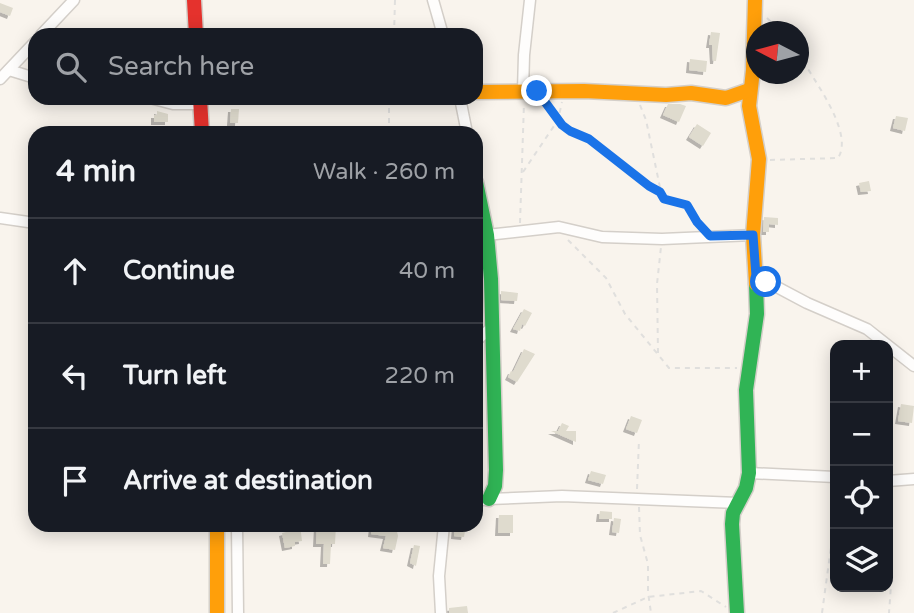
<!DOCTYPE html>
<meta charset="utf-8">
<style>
:root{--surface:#171b24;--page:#242831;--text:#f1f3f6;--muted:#9ea1a6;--line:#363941}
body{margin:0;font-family:"Varela Round",sans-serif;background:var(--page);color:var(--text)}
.controls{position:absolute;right:21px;bottom:21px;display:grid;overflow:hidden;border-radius:14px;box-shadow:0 4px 18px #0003}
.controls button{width:63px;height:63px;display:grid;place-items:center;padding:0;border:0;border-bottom:2px solid var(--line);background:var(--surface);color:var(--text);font:35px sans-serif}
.compass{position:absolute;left:746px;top:21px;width:63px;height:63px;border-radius:50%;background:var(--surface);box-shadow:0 4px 18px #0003;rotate:276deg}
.stop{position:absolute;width:21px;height:21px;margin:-16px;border:5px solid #1a73e8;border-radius:50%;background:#fff}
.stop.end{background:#1a73e8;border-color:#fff;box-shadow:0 2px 7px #0008}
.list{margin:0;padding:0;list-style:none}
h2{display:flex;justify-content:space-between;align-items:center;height:91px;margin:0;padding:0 28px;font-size:30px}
h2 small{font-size:23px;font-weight:400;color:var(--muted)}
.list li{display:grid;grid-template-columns:46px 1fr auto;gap:21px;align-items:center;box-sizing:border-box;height:105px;padding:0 28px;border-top:2px solid var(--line)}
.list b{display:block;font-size:26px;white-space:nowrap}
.list em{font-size:23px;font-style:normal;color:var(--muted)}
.icon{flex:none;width:38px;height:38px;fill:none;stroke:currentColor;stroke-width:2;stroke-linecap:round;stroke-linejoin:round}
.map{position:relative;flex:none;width:914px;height:613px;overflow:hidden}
.search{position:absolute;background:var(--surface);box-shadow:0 4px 18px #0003;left:28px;top:28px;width:455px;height:77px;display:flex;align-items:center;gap:18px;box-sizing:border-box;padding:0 24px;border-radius:21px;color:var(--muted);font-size:26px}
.panel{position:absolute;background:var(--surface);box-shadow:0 4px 18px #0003;left:28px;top:126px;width:455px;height:406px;border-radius:21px}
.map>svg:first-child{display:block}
.building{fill:#dfdbce;filter:url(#shadow)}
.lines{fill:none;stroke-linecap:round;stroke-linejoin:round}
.street-casing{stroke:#d4cfc9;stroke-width:13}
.fast-casing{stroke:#d4cfc9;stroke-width:17}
.slow-casing{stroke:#d4cfc9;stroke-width:17}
.jam-casing{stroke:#d4cfc9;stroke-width:17}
.path{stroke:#e0dfdd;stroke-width:2;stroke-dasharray:5 5;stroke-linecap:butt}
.street{stroke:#fefdfc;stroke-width:10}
.fast{stroke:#30b455;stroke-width:14}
.slow{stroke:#ff9f0a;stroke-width:14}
.jam{stroke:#e5322d;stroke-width:14}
.route{stroke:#1a73e8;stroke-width:9}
</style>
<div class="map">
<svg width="914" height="613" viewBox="0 0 914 613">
<defs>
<filter id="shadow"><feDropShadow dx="-3" dy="3" stdDeviation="0" flood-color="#0004"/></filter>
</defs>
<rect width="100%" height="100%" fill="#f9f4ed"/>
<!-- building -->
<g class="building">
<polygon points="0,3 13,8 10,16 0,12"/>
<polygon points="711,32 720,33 716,61 713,61 712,45 709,45"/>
<polygon points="690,59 707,61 706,72 689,70"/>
<polygon points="668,104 680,104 686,106 679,122 663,115"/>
<polygon points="231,109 239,109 238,123 230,123"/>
<polygon points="157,111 168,114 168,122 154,122 154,115 157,115"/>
<polygon points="896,116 908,118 905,131 893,128"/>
<polygon points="697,124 711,133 703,146 689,137"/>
<polygon points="869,181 871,191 861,192 859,183"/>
<polygon points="764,217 778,218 778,225 769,224 769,232 763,232"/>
<polygon points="501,291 518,293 517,301 501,300"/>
<polygon points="524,309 532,313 525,326 522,324 520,331 513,329"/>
<polygon points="524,349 535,354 517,382 508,377 511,371 513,372"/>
<polygon points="901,404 914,406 912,423 898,421"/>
<polygon points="631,416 642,420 637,433 626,429"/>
<polygon points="562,423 569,426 566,431 576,431 576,442 551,431 558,431"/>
<polygon points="591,471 606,475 603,484 588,480"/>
<polygon points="600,511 612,512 612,519 599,519"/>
<polygon points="499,515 513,515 513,533 498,533"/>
<polygon points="614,518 621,519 619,533 612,532"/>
<polygon points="289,525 300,525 302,541 295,542 295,546 285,548 282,533 290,531"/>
<polygon points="317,525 336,525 335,544 331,544 330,564 323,564 324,544 316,544"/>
<polygon points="455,525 466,525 464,537 454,536"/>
<polygon points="372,526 396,527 398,536 395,550 383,548 386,536 371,534"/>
<polygon points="414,545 420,546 416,566 410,563"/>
<polygon points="467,606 468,613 449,613 449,608"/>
</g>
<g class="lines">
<defs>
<g id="street">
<polyline points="433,0 443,35"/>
<polyline points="41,35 74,0"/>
<polyline points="9,70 35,78"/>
<polyline points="0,79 35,42"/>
<polyline points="523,91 524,55 530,0"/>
<polyline points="150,98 173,104 200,104"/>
<polyline points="460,98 467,133"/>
<polyline points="0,218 35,223"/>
<polyline points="487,235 559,227 602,237 662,239 753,235"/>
<polyline points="756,276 807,303 867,329 914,366"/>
<polyline points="476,341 493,326"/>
<polyline points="749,473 835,477"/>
<polyline points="888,481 914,479"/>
<polyline points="476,501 489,499 562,496 738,503"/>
<polyline points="237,525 238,613"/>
<polyline points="441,613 439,576 444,525"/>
</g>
<g id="fast">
<polyline points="476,182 487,235 491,279 496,470 495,486 489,499"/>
<polyline points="737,613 732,524 733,513 746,488 749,473 746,390 757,314 756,284"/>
</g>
<g id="slow">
<polyline points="755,0 753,70 749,106 759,159 753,235 756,284"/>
<polyline points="476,92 584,91 666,95 691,93 726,98 749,90"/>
<polyline points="217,525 217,613"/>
</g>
<g id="jam">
<polyline points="194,0 196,35"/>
<polyline points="200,98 202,133"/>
</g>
</defs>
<!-- street casing -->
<use href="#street" class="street-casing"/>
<!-- fast casing -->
<use href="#fast" class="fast-casing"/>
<!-- slow casing -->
<use href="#slow" class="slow-casing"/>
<!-- jam casing -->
<use href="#jam" class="jam-casing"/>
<!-- path -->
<g class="path">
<polyline points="767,18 782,32"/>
<polyline points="394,35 395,0"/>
<polyline points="389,98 389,133"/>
<polyline points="546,103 570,131 589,139 649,186 658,191"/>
<polyline points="640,105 646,120 662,197 687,205 702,227"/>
<path d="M770,160L838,158C855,132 811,77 799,54"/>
<polyline points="523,172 558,120 562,102"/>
<polyline points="520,223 524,103"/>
<polyline points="568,240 606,278 625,314 669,368 737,368"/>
<polyline points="658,353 657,284 661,247"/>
<polyline points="637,489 639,440"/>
<polyline points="639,507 640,535 648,564 648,592 651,613"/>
<polyline points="888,560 892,571 889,613"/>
<polyline points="613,613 648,597 701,591 726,607"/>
<polyline points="822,613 832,540 835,533"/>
</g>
<!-- street -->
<use href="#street" class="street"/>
<!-- fast -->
<use href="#fast" class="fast"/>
<!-- slow -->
<use href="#slow" class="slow"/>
<!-- jam -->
<use href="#jam" class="jam"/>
</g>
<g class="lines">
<!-- route -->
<polyline class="route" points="537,91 562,125 570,131 589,139 649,186 660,192 664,199 687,205 697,222 710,236 753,235 756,276 766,282"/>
</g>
</svg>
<div class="controls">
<button>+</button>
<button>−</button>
<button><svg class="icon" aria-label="locate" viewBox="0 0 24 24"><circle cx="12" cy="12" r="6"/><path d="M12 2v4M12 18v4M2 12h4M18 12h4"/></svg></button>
<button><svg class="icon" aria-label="layers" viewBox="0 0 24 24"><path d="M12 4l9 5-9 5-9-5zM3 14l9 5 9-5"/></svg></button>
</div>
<svg class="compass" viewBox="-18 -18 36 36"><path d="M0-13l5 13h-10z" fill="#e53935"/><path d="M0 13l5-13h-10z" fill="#9ea1a6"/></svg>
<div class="stop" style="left:766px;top:282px"></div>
<div class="stop end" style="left:537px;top:91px"></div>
<div class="search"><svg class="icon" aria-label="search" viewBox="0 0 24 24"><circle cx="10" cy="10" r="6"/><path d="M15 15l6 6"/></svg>Search here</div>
<section class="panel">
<h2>4 min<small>Walk · 260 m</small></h2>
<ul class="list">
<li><svg class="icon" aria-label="ahead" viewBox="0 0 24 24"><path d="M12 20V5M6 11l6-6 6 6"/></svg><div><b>Continue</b></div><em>40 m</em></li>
<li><svg class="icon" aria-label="left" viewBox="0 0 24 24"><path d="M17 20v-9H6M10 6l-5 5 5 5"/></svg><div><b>Turn left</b></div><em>220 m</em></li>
<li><svg class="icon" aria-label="arrive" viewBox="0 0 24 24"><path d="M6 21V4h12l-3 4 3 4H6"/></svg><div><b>Arrive at destination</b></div></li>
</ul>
</section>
</div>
